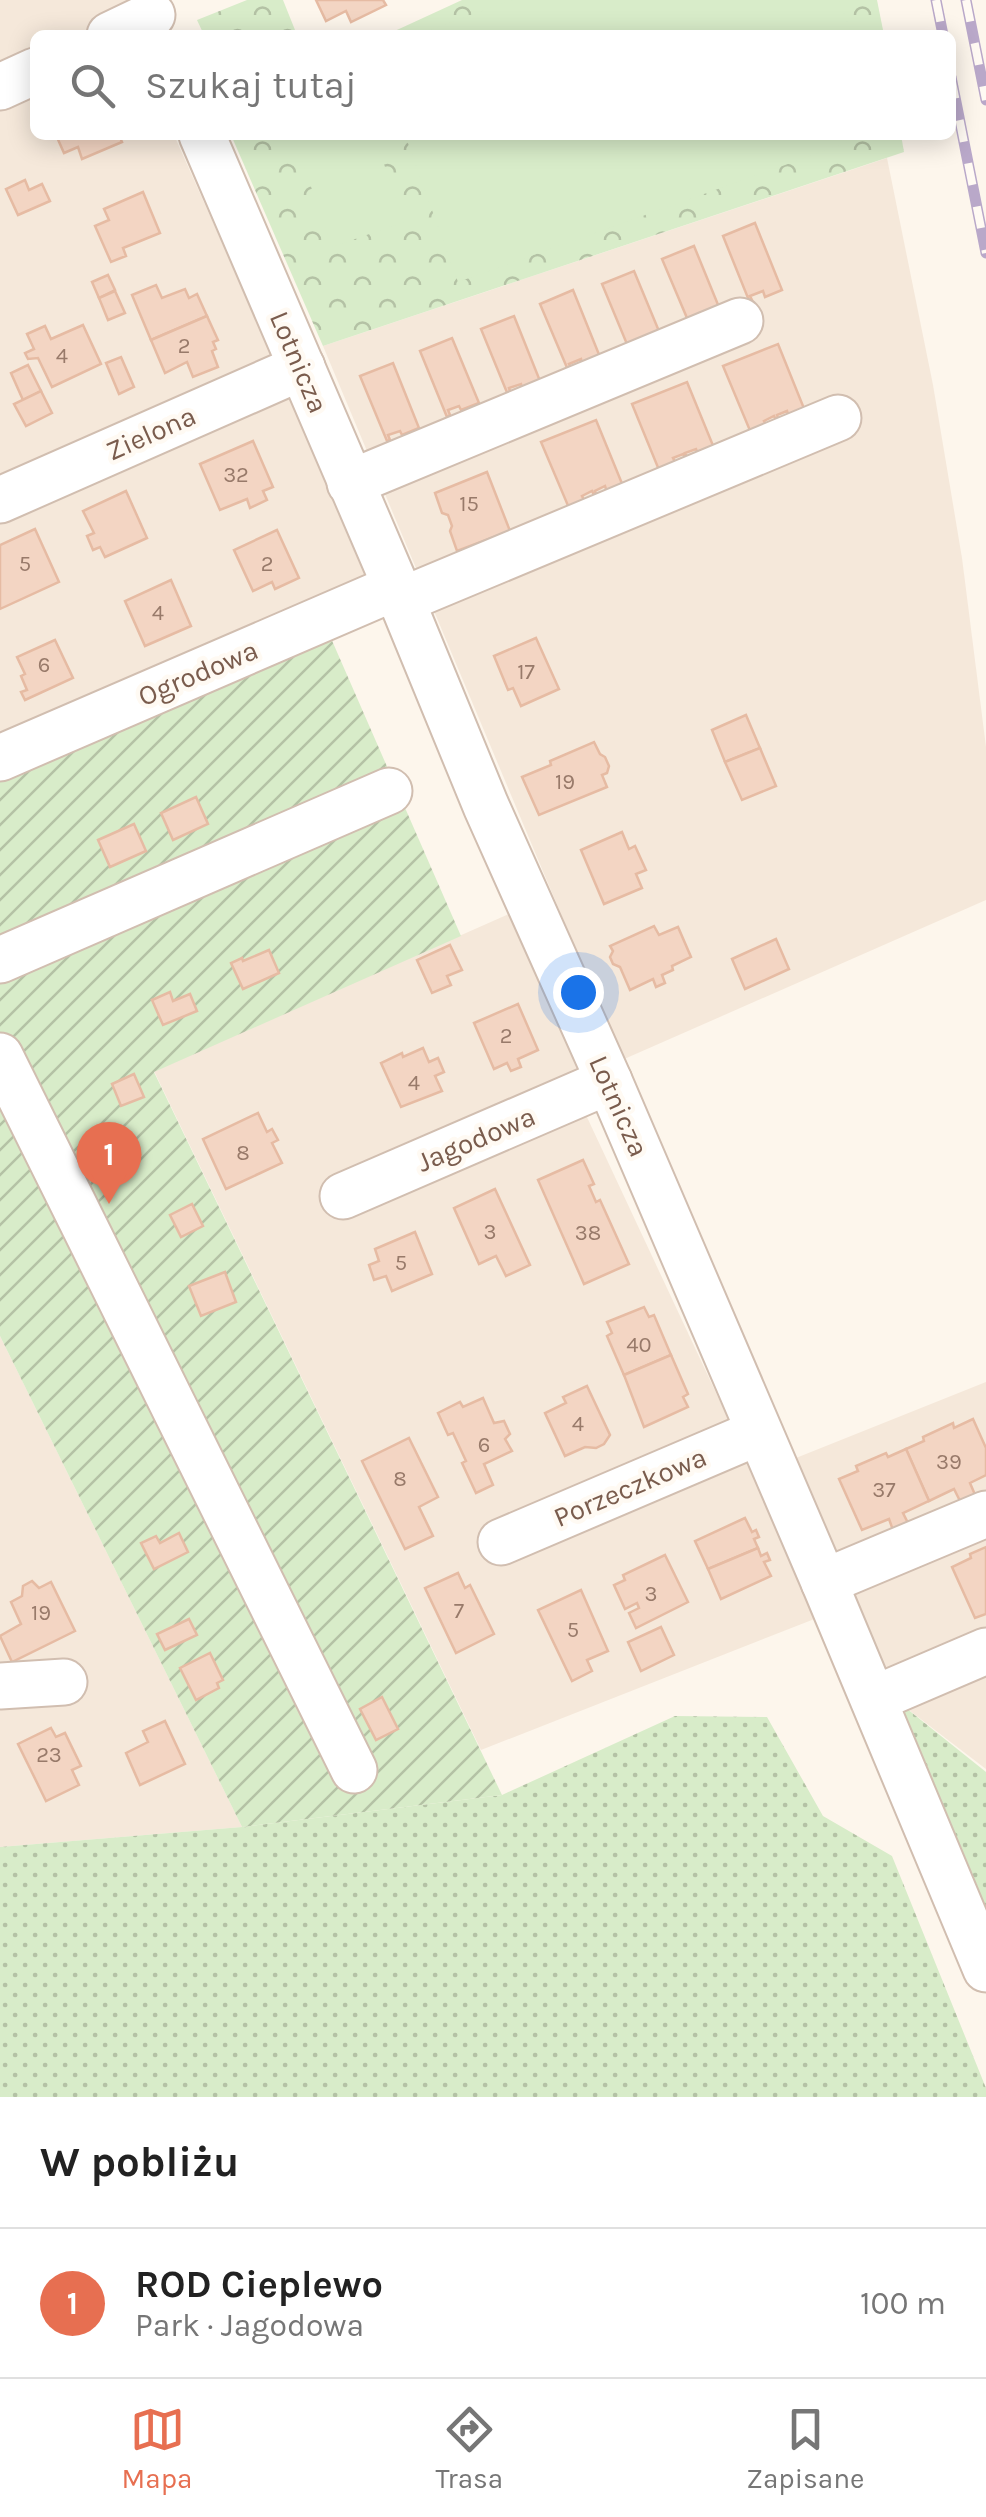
<!DOCTYPE html>
<html lang="pl">
<meta charset="utf-8">
<style>
:root{--surface:#fff;--page:#f2f2f2;--text:#222;--muted:#767676;--line:#e0e0e0;--accent:#e76f51}
body{margin:0;font-family:Karla,sans-serif;background:var(--page);color:var(--text)}
.you{position:absolute;left:578px;top:992px;width:35px;height:35px;margin:-25px;border:8px solid #fff;border-radius:50%;background:#1a73e8;box-shadow:0 0 0 15px #1a73e833}
.badge{display:grid;place-items:center;width:65px;height:65px;border-radius:50%;background:var(--accent);color:#fff;font-size:32px;font-weight:700}
.pin{position:absolute;translate:-50% -82px;filter:drop-shadow(0 2px 5px #0008)}
.pin::after{content:'';position:absolute;top:52px;width:35px;height:30px;background:inherit;clip-path:polygon(0 0,100% 0,50% 100%)}
.list{margin:0;padding:0;list-style:none}
h2{display:flex;justify-content:space-between;align-items:center;height:130px;margin:0;padding:0 40px;font-size:42px}
h2 small{font-size:32px;font-weight:400;color:var(--muted)}
.list li{display:grid;grid-template-columns:65px 1fr auto;gap:30px;align-items:center;box-sizing:border-box;height:150px;padding:0 40px;border-top:2px solid var(--line)}
.list b{display:block;font-size:38px;white-space:nowrap}
.list p{margin:0;font-size:32px;white-space:nowrap;color:var(--muted)}
.list em{font-size:32px;font-style:normal;color:var(--muted)}
.icon{flex:none;width:55px;height:55px;fill:none;stroke:currentColor;stroke-width:2;stroke-linecap:round;stroke-linejoin:round}
.map{position:relative;flex:none;width:986px;height:2097px;overflow:hidden}
.search{position:absolute;background:var(--surface);box-shadow:0 5px 25px #0003;left:30px;right:30px;top:30px;height:110px;display:flex;align-items:center;gap:25px;box-sizing:border-box;padding:0 35px;border-radius:15px;color:var(--muted);font-size:38px}
.sheet{height:280px;background:var(--surface)}
nav{display:flex;justify-content:space-around;align-items:center;box-sizing:border-box;height:140px;border-top:2px solid var(--line);background:var(--surface);font-size:28px;color:var(--muted)}
nav a{display:grid;justify-items:center;gap:5px}
nav .on{color:var(--accent)}
.map>svg:first-child{display:block}
.residential{fill:#f5e8da}
.grass{fill:url(#grass-dots)}
.park{fill:url(#park-crowns)}
.garden{fill:url(#garden-furrows)}
.pitch{fill:#d8ecc9}
.building{fill:#f3d5c3;stroke:#e6bba3;stroke-width:2.5}
.lines{fill:none;stroke-linecap:round;stroke-linejoin:round}
.minor-casing{stroke:#d1beb0;stroke-width:49}
.minor{stroke:#fff;stroke-width:45}
.rail-casing{stroke:#b9a8c9;stroke-width:11}
.rail{stroke:#fffaf3;stroke-width:8;stroke-dasharray:22;stroke-linecap:butt}
.labels{text-anchor:middle;dominant-baseline:central;stroke-width:9;stroke-linejoin:round;paint-order:stroke}
.number-label{font-size:22px;fill:#987a6a}
.street-label{font-size:28px;fill:#7a5c4d;stroke:#fffaf3}
</style>
<div class="map">
<svg width="986" height="2097" viewBox="0 0 986 2097">
<defs>
<pattern id="grass-dots" width="8" height="8" patternUnits="userSpaceOnUse" patternTransform="scale(2.5)"><rect width="8" height="8" fill="#d8ecc9"/><path d="M2 2h.1M6 6h.1" fill="none" stroke="#b4c2a5" stroke-width="1.8" stroke-linecap="round"/></pattern>
<pattern id="park-crowns" width="20" height="18" patternUnits="userSpaceOnUse" patternTransform="scale(2.5)"><rect width="20" height="18" fill="#d8ecc9"/><path d="M2 6a3 3 0 1 1 6 0M12 15a3 3 0 1 1 6 0" fill="none" stroke="#b4c2a5"/></pattern>
<pattern id="garden-furrows" width="10" height="10" patternUnits="userSpaceOnUse" patternTransform="scale(2.5)"><rect width="10" height="10" fill="#d8ecc9"/><path d="M-1 1l2-2M0 10L10 0M9 11l2-2" fill="none" stroke="#b4c2a5"/></pattern>
</defs>
<rect width="100%" height="100%" fill="#fdf6ec"/>
<!-- residential -->
<g class="residential">
<polygon points="0,0 148,0 130,35 35,35 35,135 174,135 272,355 381,615 0,782"/>
<polygon points="887,158 933,385 962,558 986,747 986,900 622,1060 323,346"/>
<polygon points="511,913 583,1077 571,1083 754,1474 817,1618 481,1750 154,1071"/>
<polygon points="0,1336 242,1827 0,1847"/>
<polygon points="986,1382 986,1769 901,1704 796,1458"/>
</g>
<!-- grass -->
<g class="grass">
<polygon points="901,1704 986,1772 986,1907"/>
<polygon points="675,1716 767,1717 823,1816 892,1856 986,2088 986,2097 0,2097 0,1847 242,1827 502,1795"/>
</g>
<!-- park -->
<g class="park">
<polygon points="247,0 283,0 297,35 204,35 197,20"/>
<polygon points="462,0 877,0 884,35 386,35"/>
<polygon points="231,135 901,135 904,152 323,346"/>
</g>
<!-- garden -->
<polygon class="garden" points="330,636 461,936 154,1072 502,1795 242,1827 0,1336 0,782"/>
<!-- pitch -->
<g class="pitch">
<polygon points="513,0 839,0 852,35 415,35"/>
<polygon points="293,135 374,135 404,222 332,247"/>
<polygon points="405,135 869,135 458,282"/>
</g>
<!-- building -->
<g class="building">
<polygon points="316,0 383,0 386,5 351,22 346,11 326,21"/>
<polygon points="56,135 119,135 122,142 82,159 78,147 64,153"/>
<polygon points="25,180 29,190 42,184 50,201 18,215 6,189"/>
<polygon points="143,192 160,233 123,248 126,256 111,262 95,226 109,220 104,209"/>
<polygon points="755,223 782,290 765,297 763,291 750,296 753,302 750,303 723,236"/>
<polygon points="694,246 721,312 690,325 662,259"/>
<polygon points="634,271 661,336 629,349 602,284"/>
<polygon points="108,275 115,290 99,298 92,282"/>
<polygon points="156,285 162,298 185,289 189,298 197,294 207,316 151,340 132,295"/>
<polygon points="573,290 600,357 582,364 581,359 569,364 571,368 568,370 540,304"/>
<polygon points="115,291 125,313 108,320 99,298"/>
<polygon points="207,316 218,340 213,342 216,349 212,351 218,367 193,377 187,362 165,373 151,340"/>
<polygon points="514,316 540,381 522,388 521,384 509,388 511,394 508,395 481,329"/>
<polygon points="83,325 101,364 52,387 38,358 28,359 25,353 34,349 27,334 45,326 51,339"/>
<polygon points="452,338 479,403 461,410 459,406 448,410 450,415 447,417 420,351"/>
<polygon points="778,344 805,411 789,417 787,411 777,415 779,421 777,422 774,416 764,421 767,427 751,433 723,366"/>
<polygon points="121,357 134,387 119,394 106,363"/>
<polygon points="393,363 419,428 402,435 400,431 388,435 390,440 387,441 360,376"/>
<polygon points="28,365 41,391 23,400 11,373"/>
<polygon points="687,382 714,448 698,454 696,449 685,453 688,459 686,460 683,454 673,458 676,464 659,470 632,404"/>
<polygon points="41,391 52,413 26,426 14,404"/>
<polygon points="596,420 623,486 607,492 605,486 595,491 597,497 595,497 592,491 582,496 585,502 569,508 541,442"/>
<polygon points="253,441 273,487 263,491 267,500 250,508 247,499 220,510 200,464"/>
<polygon points="487,472 510,531 457,551 450,531 452,526 448,515 442,513 435,493"/>
<polygon points="126,491 147,538 105,557 100,547 93,550 87,536 94,533 83,511"/>
<polygon points="35,529 59,582 0,609 0,545"/>
<polygon points="277,530 299,578 275,589 272,582 253,591 234,550"/>
<polygon points="171,580 191,626 145,646 125,601"/>
<polygon points="536,638 559,689 521,706 513,688 508,690 494,656"/>
<polygon points="55,640 73,678 25,700 21,692 27,690 21,676 25,674 17,657"/>
<polygon points="746,715 760,748 725,762 712,730"/>
<polygon points="594,742 600,754 605,757 609,766 607,773 602,775 607,787 539,815 522,777 551,765 550,761"/>
<polygon points="760,748 776,786 742,800 725,762"/>
<polygon points="196,797 208,824 173,840 161,813"/>
<polygon points="134,824 146,851 110,867 98,840"/>
<polygon points="622,832 629,849 635,846 646,870 636,874 642,888 604,904 581,850"/>
<polygon points="654,926 659,935 678,927 691,957 672,966 673,970 662,975 665,983 656,987 653,979 630,990 620,967 613,964 610,957 613,951 610,946"/>
<polygon points="776,939 789,969 745,989 732,959"/>
<polygon points="450,945 462,970 447,976 451,985 432,993 417,960"/>
<polygon points="269,950 279,973 243,989 231,963 242,958 243,961"/>
<polygon points="170,992 173,1001 190,994 197,1011 163,1025 152,1000"/>
<polygon points="518,1004 538,1050 518,1059 521,1067 511,1071 507,1063 494,1069 474,1023"/>
<polygon points="423,1048 429,1062 438,1058 444,1072 435,1076 442,1091 401,1107 381,1063 402,1053 403,1057"/>
<polygon points="134,1074 144,1097 121,1106 112,1084"/>
<polygon points="258,1113 267,1132 272,1129 278,1140 272,1143 282,1163 226,1189 203,1139"/>
<polygon points="583,1160 594,1184 589,1186 596,1202 600,1200 629,1264 584,1284 538,1180"/>
<polygon points="495,1189 530,1265 506,1276 496,1256 479,1264 454,1208"/>
<polygon points="192,1204 203,1226 181,1237 170,1215"/>
<polygon points="415,1232 432,1274 392,1291 386,1276 374,1280 369,1265 379,1261 375,1249"/>
<polygon points="225,1272 236,1302 201,1316 189,1286"/>
<polygon points="644,1307 649,1317 654,1315 671,1355 624,1375 607,1336 612,1333 607,1322"/>
<polygon points="671,1355 688,1394 683,1397 688,1407 644,1427 624,1375"/>
<polygon points="587,1386 610,1435 604,1444 596,1448 585,1447 565,1456 545,1413 566,1403 563,1397"/>
<polygon points="483,1398 494,1423 504,1421 510,1434 505,1439 512,1451 484,1464 493,1485 476,1493 462,1463 466,1461 453,1433 448,1435 438,1413 460,1402 463,1407"/>
<polygon points="973,1419 986,1448 986,1475 970,1483 976,1497 961,1503 954,1489 929,1501 906,1449 924,1441 923,1437 953,1423 954,1428"/>
<polygon points="409,1438 438,1497 419,1507 433,1536 405,1549 362,1461"/>
<polygon points="906,1449 929,1501 903,1513 910,1527 894,1533 889,1519 862,1530 839,1479 858,1471 856,1466 886,1453 888,1457"/>
<polygon points="745,1518 752,1532 756,1530 759,1537 754,1539 758,1548 708,1569 695,1541"/>
<polygon points="179,1533 188,1552 154,1569 141,1543 156,1536 160,1543"/>
<polygon points="986,1547 986,1614 975,1618 952,1567 971,1558 970,1554"/>
<polygon points="758,1548 761,1556 767,1553 770,1560 764,1562 771,1576 721,1599 708,1569"/>
<polygon points="665,1555 688,1602 636,1628 629,1613 639,1608 637,1603 625,1609 614,1585 625,1580 623,1575"/>
<polygon points="458,1573 465,1588 470,1585 494,1634 456,1653 425,1588"/>
<polygon points="32,1581 39,1588 51,1582 75,1631 12,1662 0,1636 21,1624 11,1602 22,1596 23,1586"/>
<polygon points="581,1590 608,1651 587,1660 592,1671 572,1681 538,1610"/>
<polygon points="189,1619 197,1635 165,1650 157,1634"/>
<polygon points="661,1627 674,1655 641,1671 628,1642"/>
<polygon points="210,1653 223,1680 217,1683 219,1688 196,1700 180,1668"/>
<polygon points="382,1697 398,1729 376,1740 360,1709"/>
<polygon points="165,1721 185,1764 140,1785 126,1753 148,1742 143,1731"/>
<polygon points="51,1728 56,1737 65,1733 81,1766 72,1770 79,1785 46,1801 18,1744"/>
</g>
<g class="lines">
<defs>
<g id="minor">
<polyline points="110,35 152,15"/>
<polyline points="0,87 35,71"/>
<polyline points="202,135 396,587 486,806 609,1081 824,1582 986,1969"/>
<polyline points="350,483 740,321"/>
<polyline points="0,500 302,367"/>
<polyline points="400,601 838,418"/>
<polyline points="0,758 396,587"/>
<polyline points="0,960 389,791"/>
<polyline points="0,1056 354,1770"/>
<polyline points="343,1196 609,1081"/>
<polyline points="501,1542 759,1432"/>
<polyline points="824,1582 986,1514"/>
<polyline points="0,1686 64,1682"/>
<polyline points="874,1699 986,1651"/>
</g>
</defs>
<!-- minor casing -->
<use href="#minor" class="minor-casing"/>
<!-- minor -->
<use href="#minor" class="minor"/>
<defs>
<g id="rail">
<polyline points="936,0 943,35"/>
<polyline points="966,0 986,100"/>
<polyline points="951,77 986,253"/>
</g>
</defs>
<!-- rail casing -->
<use href="#rail" class="rail-casing"/>
<!-- rail -->
<use href="#rail" class="rail"/>
</g>
<g class="labels">
<!-- number labels -->
<g class="number-label">
<text x="184" y="346">2</text>
<text x="62" y="356">4</text>
<text x="236" y="475">32</text>
<text x="469" y="504">15</text>
<text x="25" y="564">5</text>
<text x="267" y="564">2</text>
<text x="158" y="613">4</text>
<text x="44" y="665">6</text>
<text x="526" y="672">17</text>
<text x="565" y="782">19</text>
<text x="506" y="1036">2</text>
<text x="414" y="1083">4</text>
<text x="243" y="1153">8</text>
<text x="490" y="1232">3</text>
<text x="588" y="1233">38</text>
<text x="401" y="1263">5</text>
<text x="639" y="1345">40</text>
<text x="578" y="1424">4</text>
<text x="484" y="1445">6</text>
<text x="949" y="1462">39</text>
<text x="400" y="1479">8</text>
<text x="884" y="1490">37</text>
<text x="651" y="1594">3</text>
<text x="459" y="1611">7</text>
<text x="41" y="1613">19</text>
<text x="573" y="1630">5</text>
<text x="49" y="1755">23</text>
</g>
<!-- street labels -->
<g class="street-label">
<text transform="translate(299 362) rotate(67)">Lotnicza</text>
<text transform="translate(151 433) rotate(-24)">Zielona</text>
<text transform="translate(198 673) rotate(-23)">Ogrodowa</text>
<text transform="translate(619 1106) rotate(66)">Lotnicza</text>
<text transform="translate(476 1139) rotate(-23)">Jagodowa</text>
<text transform="translate(630 1487) rotate(-23)">Porzeczkowa</text>
</g>
</g>
</svg>
<div class="you"></div>
<div class="pin badge" style="left:109px;top:1204px">1</div>
<div class="search"><svg class="icon" aria-label="search" viewBox="0 0 24 24"><circle cx="10" cy="10" r="6"/><path d="M15 15l6 6"/></svg>Szukaj tutaj</div>
</div>
<section class="sheet">
<h2>W pobliżu<small></small></h2>
<ul class="list">
<li><span class="badge">1</span><div><b>ROD Cieplewo</b><p>Park · Jagodowa</p></div><em>100 m</em></li>
</ul>
</section>
<nav>
<a class="on"><svg class="icon" aria-label="map" viewBox="0 0 24 24"><path d="M3 6l6-2 6 2 6-2v14l-6 2-6-2-6 2zM9 4v14M15 6v14"/></svg>Mapa</a>
<a><svg class="icon" aria-label="directions" viewBox="0 0 24 24"><path d="M12 3l9 9-9 9-9-9zM9 14v-3h6M13 9l2 2-2 2"/></svg>Trasa</a>
<a><svg class="icon" aria-label="saved" viewBox="0 0 24 24"><path d="M7 4h10v16l-5-4-5 4z"/></svg>Zapisane</a>
</nav>
